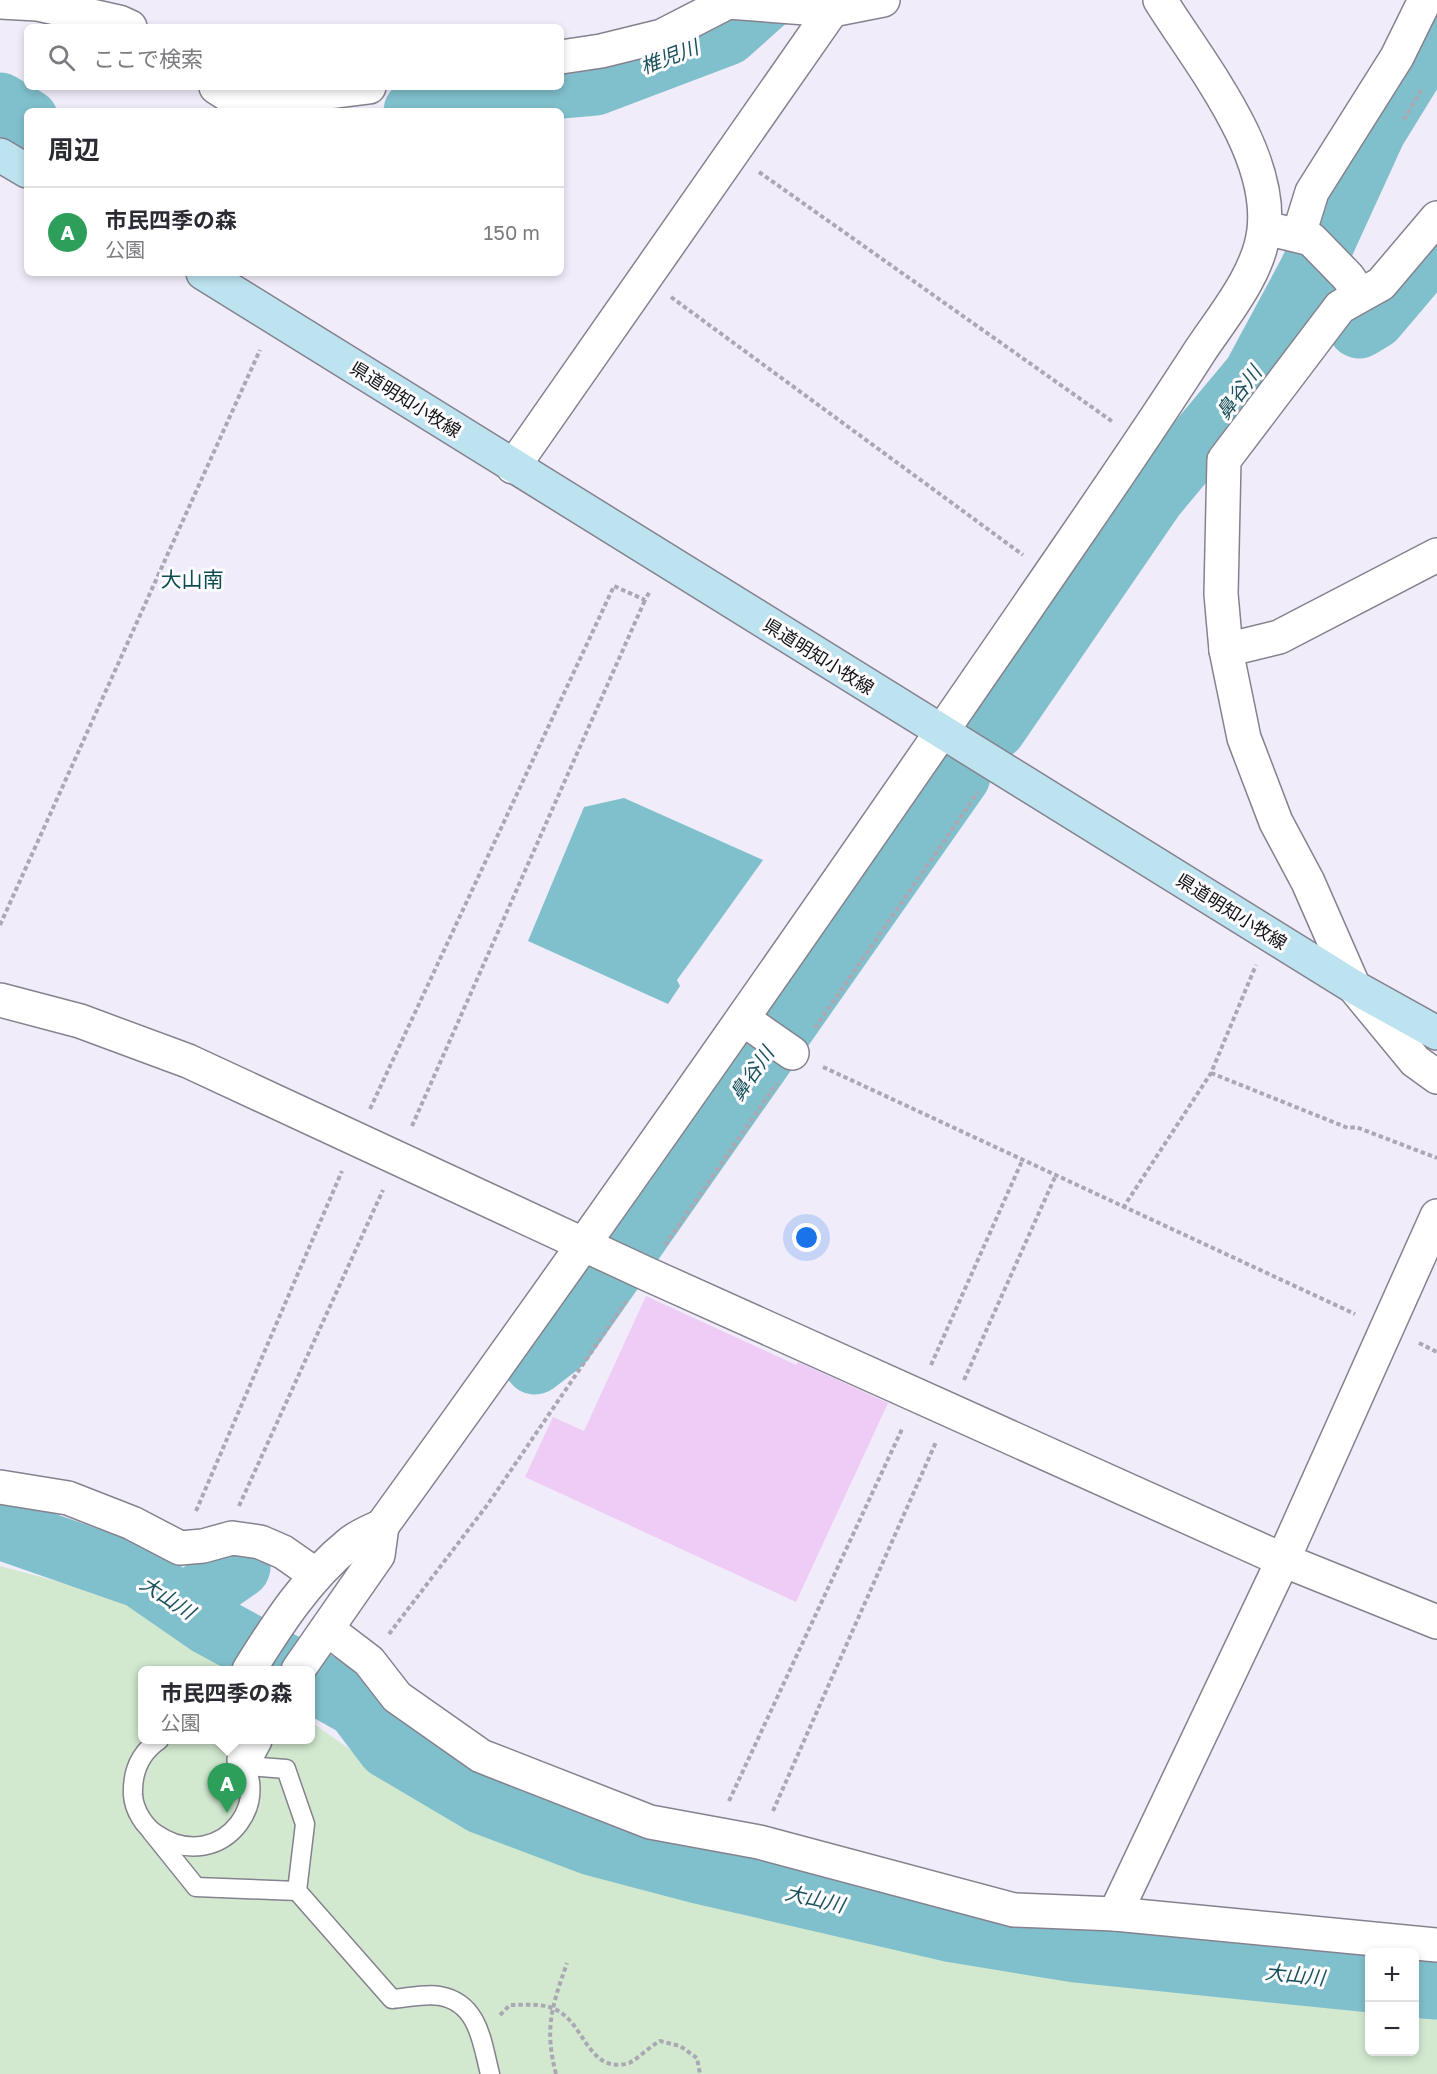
<!DOCTYPE html>
<html lang="ja">
<meta charset="utf-8">
<style>
:root{--surface:#fff;--page:#f7f7f7;--text:#2b2b33;--muted:#7c7c81;--line:#e1e1e2;--accent:#246f75}
body{margin:0;font-family:"Golos Text","Noto Sans JP",sans-serif;background:var(--page);color:var(--text)}
.controls{position:absolute;right:18px;bottom:18px;display:grid;overflow:hidden;border-radius:9px;box-shadow:0 3px 9px #0003}
.controls button{width:54px;height:54px;display:grid;place-items:center;padding:0;border:0;border-bottom:2px solid var(--line);background:var(--surface);color:var(--text);font:30px sans-serif}
.you{position:absolute;left:807px;top:1238px;width:21px;height:21px;margin:-15px;border:4px solid #fff;border-radius:50%;background:#1a73e8;box-shadow:0 0 0 9px #1a73e833}
.badge{display:grid;place-items:center;width:39px;height:39px;border-radius:50%;background:var(--accent);color:#fff;font-size:20px;font-weight:700}
.pin{position:absolute;translate:-50% -50px;filter:drop-shadow(0 2px 3px #0008)}
.pin::after{content:'';position:absolute;top:32px;width:21px;height:18px;background:inherit;clip-path:polygon(0 0,100% 0,50% 100%)}
.popup{position:absolute;left:138px;top:1666px;width:177px;height:78px;box-sizing:border-box;display:grid;place-content:center;border-radius:9px;background:var(--surface);filter:drop-shadow(0 2px 4px #0005);font-size:20px;white-space:nowrap;color:var(--muted)}
.popup b{font-size:22px;color:var(--text)}
.popup::after{content:'';position:absolute;left:50%;top:100%;margin-left:-12px;border:12px solid transparent;border-top-color:var(--surface)}
.list{margin:0;padding:0;list-style:none}
h2{display:flex;justify-content:space-between;align-items:center;height:78px;margin:0;padding:0 24px;font-size:26px}
h2 small{font-size:20px;font-weight:400;color:var(--muted)}
.list li{display:grid;grid-template-columns:39px 1fr auto;gap:18px;align-items:center;box-sizing:border-box;height:90px;padding:0 24px;border-top:2px solid var(--line)}
.list b{display:block;font-size:22px;white-space:nowrap}
.list p{margin:0;font-size:20px;white-space:nowrap;color:var(--muted)}
.list em{font-size:20px;font-style:normal;color:var(--muted)}
.icon{flex:none;width:33px;height:33px;fill:none;stroke:currentColor;stroke-width:2;stroke-linecap:round;stroke-linejoin:round}
.map{position:relative;flex:none;width:1437px;height:2074px;overflow:hidden}
.search{position:absolute;background:var(--surface);box-shadow:0 3px 9px #0003;left:24px;top:24px;width:540px;height:66px;display:flex;align-items:center;gap:15px;box-sizing:border-box;padding:0 21px;border-radius:9px;color:var(--muted);font-size:22px}
.panel{position:absolute;background:var(--surface);box-shadow:0 3px 9px #0003;left:24px;top:108px;width:540px;height:168px;border-radius:9px}
.map>svg:first-child{display:block}
.green{fill:#d2e9d0}
.water{fill:#80c0cc}
.lines{fill:none;stroke-linecap:round;stroke-linejoin:round}
.river{stroke:#80c0cc;stroke-width:63}
.building{fill:#eeccf6}
.service-casing{stroke:#85828e;stroke-width:21}
.minor-casing{stroke:#85828e;stroke-width:36}
.tertiary-casing{stroke:#85828e;stroke-width:36}
.secondary-casing{stroke:#85828e;stroke-width:36}
.path{stroke:#aba8b4;stroke-width:4;stroke-dasharray:4.5 3;stroke-linecap:butt}
.service{stroke:#fff;stroke-width:18}
.minor{stroke:#fff;stroke-width:33}
.tertiary{stroke:#fff;stroke-width:33}
.secondary{stroke:#bde3f0;stroke-width:33}
.labels{text-anchor:middle;dominant-baseline:central;stroke-width:6;stroke-linejoin:round;paint-order:stroke}
.street-label{font-size:18px;fill:#111015;stroke:#fcfcfe}
.water-label{font-size:20px;font-style:italic;fill:#1a515b;stroke:#fcfcfe}
.quarter-label{font-size:21px;fill:#0d4c51;stroke:#fcfcfe}
</style>
<div class="map">
<svg width="1437" height="2074" viewBox="0 0 1437 2074">
<rect width="100%" height="100%" fill="#f0ecfa"/>
<!-- green -->
<polygon class="green" points="0,1566 141,1604 237,1670 143,1670 143,1740 311,1740 311,1722 422,1800 485,1827 581,1858 831,1927 1164,1980 1337,2004 1369,2005 1370,2052 1414,2052 1415,2005 1437,2005 1437,2074 0,2074"/>
<!-- water -->
<polygon class="water" points="624,798 763,860 677,980 680,986 668,1004 528,941 584,807"/>
<g class="lines">
<!-- river -->
<g class="river">
<polyline points="561,87 595,84 727,34 765,0"/>
<polyline points="0,104 27,120"/>
<polyline points="415,111 465,95 558,87"/>
<polyline points="1359,327 1374,318 1437,244"/>
<polyline points="995,728 1154,496 1254,376 1310,272 1375,130 1437,29"/>
<polyline points="535,1363 562,1342 959,776"/>
<polyline points="0,1528 141,1577 209,1624 294,1670"/>
<polyline points="183,1606 239,1567"/>
<polyline points="311,1680 357,1706 388,1747 483,1803 592,1844 698,1872 953,1931 1075,1951 1370,1981"/>
<polyline points="1414,1986 1437,1988"/>
</g>
</g>
<!-- building -->
<polygon class="building" points="646,1296 796,1365 798,1362 888,1403 796,1602 525,1477 553,1417 584,1431"/>
<g class="lines">
<defs>
<g id="service">
<path d="M159,1740C140,1753 132,1772 133,1795C134,1810 144,1826 156,1834C222,1879 288,1792 225,1740"/>
<polyline points="151,1831 196,1887 297,1891 305,1824 286,1769 247,1766"/>
<path d="M297,1891L392,1999C407,1998 426,1993 440,1996C479,2003 482,2043 490,2074"/>
</g>
<g id="minor">
<polyline points="0,2 37,4 119,22 130,27"/>
<polyline points="561,57 601,51 662,36 728,2 832,10 883,0"/>
<polyline points="216,87 241,103 369,87"/>
<polyline points="1437,218 1381,284 1340,307 1224,460 1221,594 1226,650 1244,738 1276,822 1308,882 1354,987 1415,1061 1437,1077"/>
<polyline points="1278,231 1311,239 1348,277 1360,295"/>
<polyline points="1299,234 1312,192 1397,57 1425,0"/>
<polyline points="513,467 832,10"/>
<polyline points="1226,650 1279,637 1437,555"/>
<polyline points="743,1019 792,1053"/>
<polyline points="0,1487 68,1498 132,1523 180,1548 203,1546 232,1538 260,1542 283,1552 316,1575"/>
<polyline points="327,1629 369,1661 397,1697 481,1756 650,1822 759,1842 1014,1910 1115,1914 1437,1945"/>
<path d="M249,1670C277,1625 307,1578 349,1544C358,1536 371,1531 382,1526"/>
<polyline points="298,1670 378,1555 382,1526"/>
<polyline points="244,1760 255,1740"/>
<polyline points="1115,1914 1283,1560 1437,1216"/>
</g>
<g id="tertiary">
<polyline points="0,1000 80,1021 188,1061 645,1273 1283,1560 1437,1622"/>
<path d="M382,1526C617,1201 846,872 1072,542C1116,478 1159,415 1200,351C1224,315 1259,274 1264,230C1273,152 1200,64 1160,0"/>
</g>
<g id="secondary">
<polyline points="0,155 27,171"/>
<polyline points="203,273 1354,987 1437,1033"/>
</g>
</defs>
<!-- service casing -->
<use href="#service" class="service-casing"/>
<!-- minor casing -->
<use href="#minor" class="minor-casing"/>
<!-- tertiary casing -->
<use href="#tertiary" class="tertiary-casing"/>
<!-- secondary casing -->
<use href="#secondary" class="secondary-casing"/>
<!-- path -->
<g class="path">
<polyline points="1404,120 1421,90"/>
<polyline points="759,172 1113,422"/>
<polyline points="671,297 1023,555"/>
<polyline points="0,925 260,350"/>
<polyline points="815,1028 978,792"/>
<polyline points="823,1067 1355,1314"/>
<polyline points="1211,1073 1348,1128 1356,1127 1437,1158"/>
<polyline points="370,1109 614,586 645,600 650,591"/>
<polyline points="412,1126 645,600"/>
<polyline points="1123,1208 1211,1073 1256,965"/>
<polyline points="665,1245 777,1083"/>
<polyline points="1419,1343 1437,1352"/>
<polyline points="931,1365 1022,1161"/>
<polyline points="964,1380 1055,1177"/>
<polyline points="239,1506 383,1190"/>
<polyline points="196,1511 342,1171"/>
<polyline points="389,1634 488,1504 626,1301"/>
<polyline points="729,1801 903,1427"/>
<polyline points="773,1811 936,1442"/>
<path d="M500,2015L510,2005C529,2005 549,2002 564,2015C585,2031 592,2074 629,2063C639,2058 649,2047 660,2041L680,2046L697,2058L700,2074"/>
<path d="M556,2074C544,2028 552,2006 567,1963"/>
</g>
<!-- service -->
<use href="#service" class="service"/>
<!-- minor -->
<use href="#minor" class="minor"/>
<!-- tertiary -->
<use href="#tertiary" class="tertiary"/>
<!-- secondary -->
<use href="#secondary" class="secondary"/>
</g>
<g class="labels">
<!-- street labels -->
<g class="street-label">
<text transform="translate(406 399) rotate(32)">県道明知小牧線</text>
<text transform="translate(819 656) rotate(32)">県道明知小牧線</text>
<text transform="translate(1232 911) rotate(32)">県道明知小牧線</text>
</g>
<!-- water labels -->
<g class="water-label">
<text transform="translate(669 56) rotate(-21)">椎児川</text>
<text transform="translate(1238 392) rotate(-53)">鼻谷川</text>
<text transform="translate(751 1073) rotate(-55)">鼻谷川</text>
<text transform="translate(168 1597) rotate(33)">大山川</text>
<text transform="translate(815 1898) rotate(13)">大山川</text>
<text transform="translate(1295 1974) rotate(6)">大山川</text>
</g>
<!-- quarter labels -->
<g class="quarter-label">
<text x="192" y="579">大山南</text>
</g>
</g>
</svg>
<div class="controls">
<button>+</button>
<button>−</button>
</div>
<div class="you"></div>
<div class="pin badge" style="left:227px;top:1813px;background:#2e9e5b">A</div>
<div class="popup"><b>市民四季の森</b>公園</div>
<div class="search"><svg class="icon" aria-label="search" viewBox="0 0 24 24"><circle cx="10" cy="10" r="6"/><path d="M15 15l6 6"/></svg>ここで検索</div>
<section class="panel">
<h2>周辺<small></small></h2>
<ul class="list">
<li><span class="badge" style="background:#2e9e5b">A</span><div><b>市民四季の森</b><p>公園</p></div><em>150 m</em></li>
</ul>
</section>
</div>
